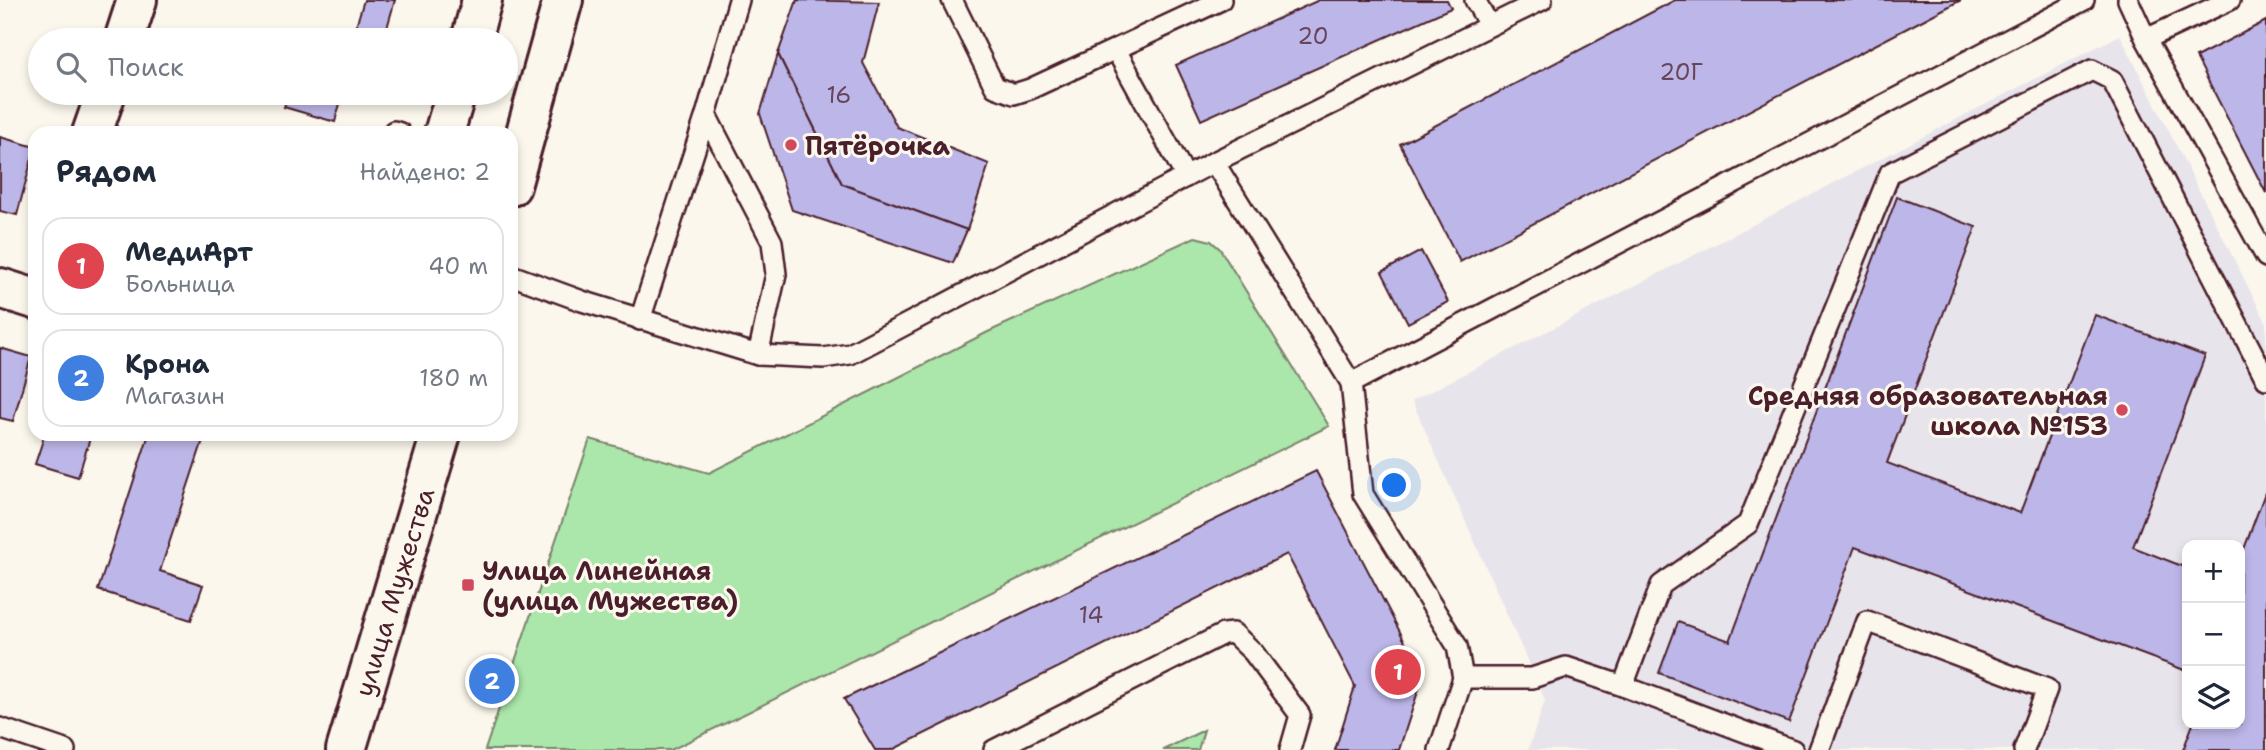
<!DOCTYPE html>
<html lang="ru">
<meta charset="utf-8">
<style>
:root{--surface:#fff;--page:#f6f6f7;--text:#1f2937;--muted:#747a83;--line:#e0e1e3;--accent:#d1495b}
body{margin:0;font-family:"Shantell Sans",sans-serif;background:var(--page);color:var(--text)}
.controls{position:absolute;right:21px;bottom:21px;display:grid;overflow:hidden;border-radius:14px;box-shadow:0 4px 10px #0003}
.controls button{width:63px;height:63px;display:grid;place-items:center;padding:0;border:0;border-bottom:2px solid var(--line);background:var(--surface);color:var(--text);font:35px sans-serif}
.you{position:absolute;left:1395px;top:486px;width:24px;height:24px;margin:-18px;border:5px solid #fff;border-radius:50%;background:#1a73e8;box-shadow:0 0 0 10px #1a73e833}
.badge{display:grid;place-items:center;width:46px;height:46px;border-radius:50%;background:var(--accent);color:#fff;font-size:23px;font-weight:700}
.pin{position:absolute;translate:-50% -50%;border:4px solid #fff;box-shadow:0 2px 7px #0006}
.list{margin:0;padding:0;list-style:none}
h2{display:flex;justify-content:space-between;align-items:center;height:91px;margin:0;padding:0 28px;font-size:30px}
h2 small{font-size:23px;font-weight:400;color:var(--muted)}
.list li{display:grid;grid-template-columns:46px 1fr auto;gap:21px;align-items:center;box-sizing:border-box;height:98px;margin:0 14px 14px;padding:0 14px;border:2px solid var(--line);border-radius:21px}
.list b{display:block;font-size:26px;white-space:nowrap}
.list p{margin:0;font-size:23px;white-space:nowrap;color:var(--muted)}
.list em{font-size:23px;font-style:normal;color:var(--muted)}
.icon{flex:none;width:38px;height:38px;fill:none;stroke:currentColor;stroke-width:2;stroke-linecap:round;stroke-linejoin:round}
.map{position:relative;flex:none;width:2266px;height:750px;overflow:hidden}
.search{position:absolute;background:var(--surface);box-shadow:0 4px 10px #0003;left:28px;top:28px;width:490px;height:77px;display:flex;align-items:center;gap:18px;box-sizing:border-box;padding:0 24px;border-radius:38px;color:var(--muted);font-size:26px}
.panel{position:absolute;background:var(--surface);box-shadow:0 4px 10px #0003;left:28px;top:126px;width:490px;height:315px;border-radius:21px}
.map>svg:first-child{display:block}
.built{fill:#e8e4eb;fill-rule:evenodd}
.green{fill:#abe6ab;stroke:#7a826b;stroke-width:2}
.building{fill:#bdb7e9;stroke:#4a1f2b;stroke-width:2}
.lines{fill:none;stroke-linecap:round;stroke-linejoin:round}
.lane-casing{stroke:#4a1f2b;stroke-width:24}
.street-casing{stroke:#4a1f2b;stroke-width:44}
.secondary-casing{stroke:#4a1f2b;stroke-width:44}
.lane{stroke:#fbf7ec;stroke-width:19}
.street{stroke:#fbf7ec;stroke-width:38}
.secondary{stroke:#fbf7ec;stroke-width:38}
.poi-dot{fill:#d1495b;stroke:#fbf7ec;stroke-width:2.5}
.labels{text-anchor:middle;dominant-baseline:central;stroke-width:6;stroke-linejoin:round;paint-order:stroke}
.number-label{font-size:23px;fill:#67455a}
.poi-label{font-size:26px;font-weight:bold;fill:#4a1f2b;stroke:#fbf7ec;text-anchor:start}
.street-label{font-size:26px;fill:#4a1f2b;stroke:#fbf7ec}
</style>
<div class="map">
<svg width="2266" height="750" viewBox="0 0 2266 750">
<rect width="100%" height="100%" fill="#fbf7ec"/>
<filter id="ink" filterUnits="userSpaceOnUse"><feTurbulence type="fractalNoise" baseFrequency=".0143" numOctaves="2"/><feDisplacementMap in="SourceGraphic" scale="14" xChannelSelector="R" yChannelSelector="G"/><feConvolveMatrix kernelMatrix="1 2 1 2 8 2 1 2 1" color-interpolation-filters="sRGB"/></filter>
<g filter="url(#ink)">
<!-- built -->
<path class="built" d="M2120,35L2266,322V750H1528L1545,700L1412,401ZM2187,545H2240V724H2187Z"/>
<!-- green -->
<g class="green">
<polygon points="1195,237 1211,241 1220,249 1329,426 671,750 485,750 590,439 709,473 988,332"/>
<polygon points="1204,730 1198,750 1163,750"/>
</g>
<!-- building -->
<g class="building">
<polygon points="364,0 395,0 385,35 356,26"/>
<polygon points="797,0 879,2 863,63 897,127 989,164 967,230 842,184 778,54"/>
<polygon points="1319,0 1447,0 1451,8 1201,120 1176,65"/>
<polygon points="1675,0 1961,0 1460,262 1400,144"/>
<polygon points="2266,21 2266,193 2196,57"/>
<polygon points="778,54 842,184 967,230 953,263 792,210 760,114"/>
<polygon points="289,93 343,93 335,122 284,107"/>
<polygon points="0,137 35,147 17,215 0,211"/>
<polygon points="1897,197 1976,227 1887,463 2020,513 2095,315 2205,356 2133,547 2187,568 2187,671 1855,547 1789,722 1659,673 1678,622 1730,641"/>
<polygon points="1421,251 1448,302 1408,323 1382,272"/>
<polygon points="0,348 31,357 13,421 0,418"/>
<polygon points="45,434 91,435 78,477 35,464"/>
<polygon points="149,434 205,434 160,571 203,585 191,620 98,590"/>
<polygon points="1316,471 1423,676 1399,750 1335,750 1355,686 1287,554 892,750 875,750 844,699"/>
<polygon points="2266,490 2266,750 2183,750 2193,724 2240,724 2240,560"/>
<polygon points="490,658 506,664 493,703 477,697"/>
</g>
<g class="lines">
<defs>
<g id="lane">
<polyline points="952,0 995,87 1014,94 1030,89 1221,0"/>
<polyline points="1475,0 1489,25"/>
<polyline points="2128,0 2146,39 2230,0"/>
<polyline points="2146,39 2266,257"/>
<polyline points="1116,50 1186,177"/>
<polyline points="706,115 772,242 776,274 758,355"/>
<polyline points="394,131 400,133"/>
<polyline points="1214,162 1351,383 1363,494 1457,646 1463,678 1439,750"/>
<polyline points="511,275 582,301 758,355 823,358 850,354 1214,162 1542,0"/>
<polyline points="640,320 706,115 739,0"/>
<polyline points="1351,383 2084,0"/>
<polyline points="1463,678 1532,678 1566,667 1623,686"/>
<polyline points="0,728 65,750"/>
<polyline points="994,750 1223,634 1233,633 1253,652 1300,715 1290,750"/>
<polyline points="1793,750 1623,686 1661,585 1748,524 1890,173 2092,70 2112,80 2266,379"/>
<polyline points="1819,750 1867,621 2047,689 2024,750"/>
</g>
<g id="street">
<polyline points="124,40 137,0"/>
<polyline points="471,40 482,0"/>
<polyline points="92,133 106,93"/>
<polyline points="444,133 456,93"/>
<polyline points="0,288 35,299"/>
</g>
<g id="secondary">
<polyline points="511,186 563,0"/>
<polyline points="346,750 441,434"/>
</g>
</defs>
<!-- lane casing -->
<use href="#lane" class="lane-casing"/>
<!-- street casing -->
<use href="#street" class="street-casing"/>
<!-- secondary casing -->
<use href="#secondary" class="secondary-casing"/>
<!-- lane -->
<use href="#lane" class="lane"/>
<!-- street -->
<use href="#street" class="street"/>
<!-- secondary -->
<use href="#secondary" class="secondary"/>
</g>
</g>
<!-- markers -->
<g class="poi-dot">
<circle cx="791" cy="145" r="7"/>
<circle cx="2122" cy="410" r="7"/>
<rect x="461" y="578" width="14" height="14" rx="3.5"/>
</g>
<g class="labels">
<!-- number labels -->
<g class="number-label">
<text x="1313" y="36">20</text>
<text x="1681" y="72">20Г</text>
<text x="839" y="95">16</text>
<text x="1091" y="615">14</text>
</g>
<!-- poi labels -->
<g class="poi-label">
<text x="805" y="145">Пятёрочка</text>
<text x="2108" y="395" text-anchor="end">Средняя образовательная<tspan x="2108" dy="30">школа №153</tspan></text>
<text x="482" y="570">Улица Линейная<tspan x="482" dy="30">(улица Мужества)</tspan></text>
</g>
<!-- street labels -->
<g class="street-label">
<text transform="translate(394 592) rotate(-73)">улица Мужества</text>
</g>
</g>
</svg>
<div class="controls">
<button>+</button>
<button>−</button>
<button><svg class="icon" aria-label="layers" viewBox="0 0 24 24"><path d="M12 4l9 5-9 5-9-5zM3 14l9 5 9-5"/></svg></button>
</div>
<div class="you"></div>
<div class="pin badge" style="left:1398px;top:672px;background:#e0444e">1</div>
<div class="pin badge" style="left:492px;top:681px;background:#3f7fe0">2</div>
<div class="search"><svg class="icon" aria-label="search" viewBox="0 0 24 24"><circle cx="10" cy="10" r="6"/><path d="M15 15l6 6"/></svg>Поиск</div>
<section class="panel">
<h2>Рядом<small>Найдено: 2</small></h2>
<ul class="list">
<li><span class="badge" style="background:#e0444e">1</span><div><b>МедиАрт</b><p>Больница</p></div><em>40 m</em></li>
<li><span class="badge" style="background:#3f7fe0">2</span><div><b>Крона</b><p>Магазин</p></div><em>180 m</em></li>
</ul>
</section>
</div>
